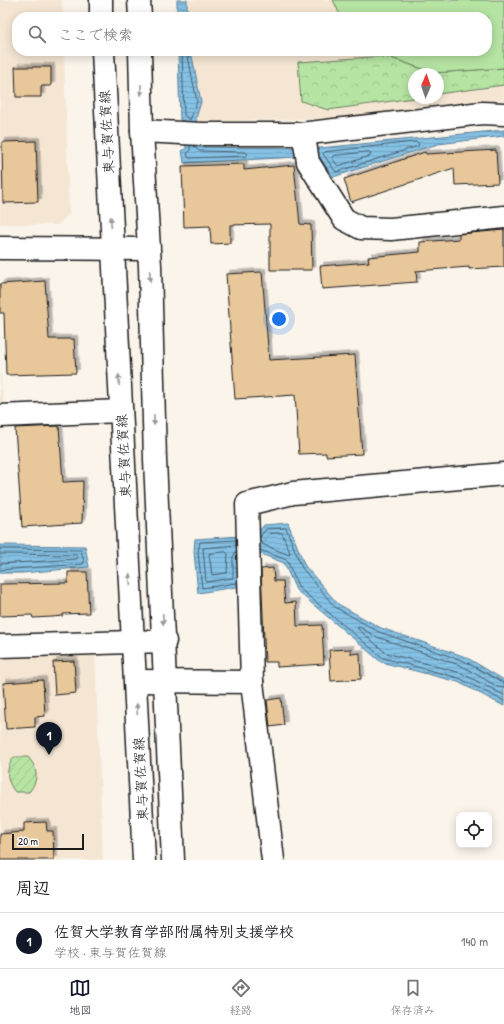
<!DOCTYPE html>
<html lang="ja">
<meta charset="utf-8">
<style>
:root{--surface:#fff;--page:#f6f6f6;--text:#202124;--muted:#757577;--line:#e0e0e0;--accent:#111827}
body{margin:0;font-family:"Patrick Hand","Klee One",sans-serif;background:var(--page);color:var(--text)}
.controls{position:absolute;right:12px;bottom:12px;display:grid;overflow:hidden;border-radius:8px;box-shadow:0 2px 10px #0003}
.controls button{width:36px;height:36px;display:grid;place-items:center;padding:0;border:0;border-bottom:1px solid var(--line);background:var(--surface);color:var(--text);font:20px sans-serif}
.compass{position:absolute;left:408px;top:68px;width:36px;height:36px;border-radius:50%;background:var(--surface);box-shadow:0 2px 10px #0003;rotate:2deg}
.scale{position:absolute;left:12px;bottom:10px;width:72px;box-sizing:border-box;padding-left:4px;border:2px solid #1c1c1c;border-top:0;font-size:11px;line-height:14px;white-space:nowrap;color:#1c1c1c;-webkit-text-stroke:3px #fff;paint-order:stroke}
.you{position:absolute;left:279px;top:319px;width:14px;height:14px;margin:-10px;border:3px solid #fff;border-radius:50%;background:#1a73e8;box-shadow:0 0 0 6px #1a73e833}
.badge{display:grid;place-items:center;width:26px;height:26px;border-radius:50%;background:var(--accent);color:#fff;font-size:13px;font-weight:700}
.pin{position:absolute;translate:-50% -33px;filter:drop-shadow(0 1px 2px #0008)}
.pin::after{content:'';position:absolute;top:21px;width:14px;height:12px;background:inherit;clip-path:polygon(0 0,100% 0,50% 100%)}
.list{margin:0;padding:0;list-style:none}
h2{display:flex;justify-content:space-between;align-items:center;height:52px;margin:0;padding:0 16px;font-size:17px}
h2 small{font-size:13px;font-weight:400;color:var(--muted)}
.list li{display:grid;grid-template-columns:26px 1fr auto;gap:12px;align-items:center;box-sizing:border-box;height:56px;padding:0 16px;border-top:1px solid var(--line)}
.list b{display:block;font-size:15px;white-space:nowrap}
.list p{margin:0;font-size:13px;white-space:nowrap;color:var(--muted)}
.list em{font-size:13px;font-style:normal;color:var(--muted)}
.icon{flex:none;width:22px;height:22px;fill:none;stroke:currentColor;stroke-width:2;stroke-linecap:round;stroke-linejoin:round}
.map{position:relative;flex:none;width:504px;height:860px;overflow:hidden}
.search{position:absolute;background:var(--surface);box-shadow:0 2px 10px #0003;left:12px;right:12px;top:12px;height:44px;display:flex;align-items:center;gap:10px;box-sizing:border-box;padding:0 14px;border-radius:16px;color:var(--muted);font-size:15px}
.sheet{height:108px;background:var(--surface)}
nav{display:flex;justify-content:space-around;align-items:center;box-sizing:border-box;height:56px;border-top:1px solid var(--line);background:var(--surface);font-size:11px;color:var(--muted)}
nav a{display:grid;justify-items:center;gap:2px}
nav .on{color:var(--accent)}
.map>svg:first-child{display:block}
.built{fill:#f5e6d3;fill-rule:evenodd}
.park{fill:url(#park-crowns);stroke:#698060}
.garden{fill:url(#garden-furrows);stroke:#698060}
.pitch{fill:#b6e4a3;stroke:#698060}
.water{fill:url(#water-rules);stroke:#5b7f95}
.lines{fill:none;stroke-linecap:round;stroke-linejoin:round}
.shore{stroke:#465e6c;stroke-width:1}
.building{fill:#e8c79a;stroke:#1c1c1c;filter:url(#shadow)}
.minor-casing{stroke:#1c1c1c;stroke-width:25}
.major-casing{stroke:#1c1c1c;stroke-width:25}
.minor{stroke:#fff;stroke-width:22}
.major{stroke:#fff;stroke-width:22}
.oneway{fill:#999}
.labels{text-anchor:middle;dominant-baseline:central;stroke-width:3.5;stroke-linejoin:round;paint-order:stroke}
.street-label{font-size:14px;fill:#1c1c1c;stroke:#fff}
</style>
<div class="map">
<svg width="504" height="860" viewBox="0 0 504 860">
<defs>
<pattern id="park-crowns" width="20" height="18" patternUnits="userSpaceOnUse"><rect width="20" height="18" fill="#b6e4a3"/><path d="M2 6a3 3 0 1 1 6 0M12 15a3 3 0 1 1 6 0" fill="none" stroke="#9cc38c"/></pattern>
<pattern id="garden-furrows" width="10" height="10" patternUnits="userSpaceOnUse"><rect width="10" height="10" fill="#b6e4a3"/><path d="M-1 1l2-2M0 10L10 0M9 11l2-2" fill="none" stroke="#9cc38c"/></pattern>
<pattern id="water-rules" width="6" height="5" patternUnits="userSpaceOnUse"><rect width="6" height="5" fill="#85c1e5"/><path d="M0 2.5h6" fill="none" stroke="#72a5c4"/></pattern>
<filter id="shadow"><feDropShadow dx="3.5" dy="-3.5" stdDeviation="0" flood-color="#0004"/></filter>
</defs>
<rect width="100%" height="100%" fill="#faf4eb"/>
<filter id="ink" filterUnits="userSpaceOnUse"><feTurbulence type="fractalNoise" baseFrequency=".025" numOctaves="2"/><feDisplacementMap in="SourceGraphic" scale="8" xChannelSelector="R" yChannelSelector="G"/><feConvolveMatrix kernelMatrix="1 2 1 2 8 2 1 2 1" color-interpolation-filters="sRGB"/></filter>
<g filter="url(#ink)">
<!-- built -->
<g class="built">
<polygon points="0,0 62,0 63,17 17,17 17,51 64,51 69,214 57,225 0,224"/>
<path d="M187,0H504V100L349,118L199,122L196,118L201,102L191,51H487V17H187ZM414,74H438V98H414Z"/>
<polygon points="0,370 4,407 0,408"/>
<polygon points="95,649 103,860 0,860 0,651"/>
</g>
<!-- park -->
<polygon class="park" points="386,56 434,73 504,68 504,85 438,94 438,74 414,74 414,98 328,110 301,101 298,62"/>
<!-- garden -->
<path class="garden" d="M14,757H28C38,768 39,780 29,792H15C6,780 5,769 14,757Z"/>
<!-- pitch -->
<polygon class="pitch" points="333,0 504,0 504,68 434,73 386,56 379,51 487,51 487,17 341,17"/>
<!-- water -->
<g class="water">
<rect x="177" y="0" width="10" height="17"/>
<polygon points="178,51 191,51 201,102 196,118 199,147 320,148 504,130 504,136 438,144 333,177 319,156 184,163 182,150 186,149 184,121 180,120"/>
<polygon points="288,523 305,566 338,604 381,628 466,657 504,680 504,706 458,682 381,662 296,590 284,563 261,554 242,558 242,586 198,593 194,552 195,539 256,535 264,525"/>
<polygon points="0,545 85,546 89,567 22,573 0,573"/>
</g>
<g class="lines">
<!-- shore -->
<g class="shore">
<polyline points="182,51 184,115 190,120 197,102 187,51"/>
<polygon points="417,142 419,144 418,146 336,172 323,154 325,152"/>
<polyline points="190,145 190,150 187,154 189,158 246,156 248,154 246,152 199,151 194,146"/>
<polygon points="369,152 371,154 370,156 338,166 332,158 333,156"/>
<polygon points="282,533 290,553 289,555 262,544 269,534"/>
<polyline points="260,537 266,529 286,528 302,568 335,607 379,632 464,661 504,683"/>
<polyline points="236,540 200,542 198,552 202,588 237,583"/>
<polyline points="236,545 203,548 206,582 233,578 233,557 236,551"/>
<polyline points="0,549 81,550 84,562 83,564 0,570"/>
<polyline points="260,550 287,560 299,588 383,658 459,678 504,701"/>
<polygon points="226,552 228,554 227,573 212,575 209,554"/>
<polyline points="0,554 76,555 78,557 77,559 0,564"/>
<polyline points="504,688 498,687 462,666 377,637 359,627 357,628 386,653 461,673 504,695"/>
</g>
</g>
<!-- building -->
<g class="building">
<polygon points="15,67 51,67 51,86 41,86 41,97 16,97"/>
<polygon points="36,141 38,202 3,203 2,142"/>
<polygon points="496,150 498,183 455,185 454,168 351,202 344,179 425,152 426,154"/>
<polygon points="244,164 244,170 294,165 300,224 311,225 312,270 270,270 270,224 230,225 230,243 211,244 210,226 184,227 182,166"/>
<polygon points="504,230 504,267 469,269 469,267 416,271 417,282 322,289 320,266 369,262 368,257 420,252 420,242 459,239 459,234"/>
<polygon points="262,272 269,360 355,355 362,454 326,456 326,453 299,454 295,395 235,399 226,274"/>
<polygon points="45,281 49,339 74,339 76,373 6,375 4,313 0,313 0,284"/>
<polygon points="59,426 63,482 83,481 82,523 22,527 15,428"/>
<polygon points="273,568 274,581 283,581 285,603 296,602 297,626 322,625 324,664 277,667 277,662 265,662 261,569"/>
<polygon points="68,572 87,572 89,613 63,614 63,616 52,617 33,618 32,615 0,616 0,584 68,583"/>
<polygon points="351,649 351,654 360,653 361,679 331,681 329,650"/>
<polygon points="74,661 76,693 55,695 53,662"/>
<polygon points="43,680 45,716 35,717 35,727 6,729 3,683"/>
<polygon points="281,698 284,725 270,727 267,700"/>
<polygon points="46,822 47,831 53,831 54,860 0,860 0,834 24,832 24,823"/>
</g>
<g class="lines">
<defs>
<g id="minor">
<polyline points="142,131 201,134 300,134 482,113 504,114"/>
<polyline points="300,134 305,143 308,162 344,219 361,228 391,229 504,217"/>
<polyline points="0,248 148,249"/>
<polyline points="0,416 121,411"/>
<polyline points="0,646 165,641"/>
<polyline points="136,681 252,682 273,860"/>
<polyline points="252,682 247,504 293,493 504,474"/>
</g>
<g id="major">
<polyline points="101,0 101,17"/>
<polyline points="139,0 140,17"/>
<polyline points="103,51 144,860"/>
<polyline points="140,51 142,131 150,266 155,460 173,860"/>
</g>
</defs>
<!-- minor casing -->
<use href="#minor" class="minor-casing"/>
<!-- major casing -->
<use href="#major" class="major-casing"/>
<!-- minor -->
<use href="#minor" class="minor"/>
<!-- major -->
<use href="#major" class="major"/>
</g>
<!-- one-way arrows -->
<defs><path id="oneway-solid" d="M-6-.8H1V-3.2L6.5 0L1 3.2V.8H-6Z"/></defs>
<g class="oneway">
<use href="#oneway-solid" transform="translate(141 90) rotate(89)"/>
<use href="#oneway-solid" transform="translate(111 222) rotate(-93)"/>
<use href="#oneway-solid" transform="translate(150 276) rotate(88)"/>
<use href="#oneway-solid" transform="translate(119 380) rotate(-93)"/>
<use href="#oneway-solid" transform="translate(154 420) rotate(88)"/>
<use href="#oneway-solid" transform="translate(130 579) rotate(-93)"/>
<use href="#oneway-solid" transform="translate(163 619) rotate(87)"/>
<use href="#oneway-solid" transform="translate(137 709) rotate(-93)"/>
</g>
</g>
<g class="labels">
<!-- street labels -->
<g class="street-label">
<text transform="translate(106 132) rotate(-93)">東与賀佐賀線</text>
<text transform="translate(123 456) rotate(-93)">東与賀佐賀線</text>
<text transform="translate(140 779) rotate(-93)">東与賀佐賀線</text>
</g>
</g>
</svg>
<div class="controls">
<button><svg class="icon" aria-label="locate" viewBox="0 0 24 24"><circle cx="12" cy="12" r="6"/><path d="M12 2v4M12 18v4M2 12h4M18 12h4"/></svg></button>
</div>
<svg class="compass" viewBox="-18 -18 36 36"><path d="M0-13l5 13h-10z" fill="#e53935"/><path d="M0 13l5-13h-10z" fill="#757577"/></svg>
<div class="scale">20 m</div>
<div class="you"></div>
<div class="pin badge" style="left:49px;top:755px">1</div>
<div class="search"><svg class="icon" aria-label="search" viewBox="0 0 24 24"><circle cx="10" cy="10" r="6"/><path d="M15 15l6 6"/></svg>ここで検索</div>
</div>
<section class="sheet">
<h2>周辺<small></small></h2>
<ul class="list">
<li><span class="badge">1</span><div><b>佐賀大学教育学部附属特別支援学校</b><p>学校 · 東与賀佐賀線</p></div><em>140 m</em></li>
</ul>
</section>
<nav>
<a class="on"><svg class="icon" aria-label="map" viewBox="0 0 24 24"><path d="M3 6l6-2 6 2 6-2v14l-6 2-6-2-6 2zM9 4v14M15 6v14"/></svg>地図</a>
<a><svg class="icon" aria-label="directions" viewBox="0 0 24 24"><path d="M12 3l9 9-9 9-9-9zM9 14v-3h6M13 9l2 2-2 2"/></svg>経路</a>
<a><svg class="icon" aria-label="saved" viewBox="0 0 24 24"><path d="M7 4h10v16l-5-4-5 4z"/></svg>保存済み</a>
</nav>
